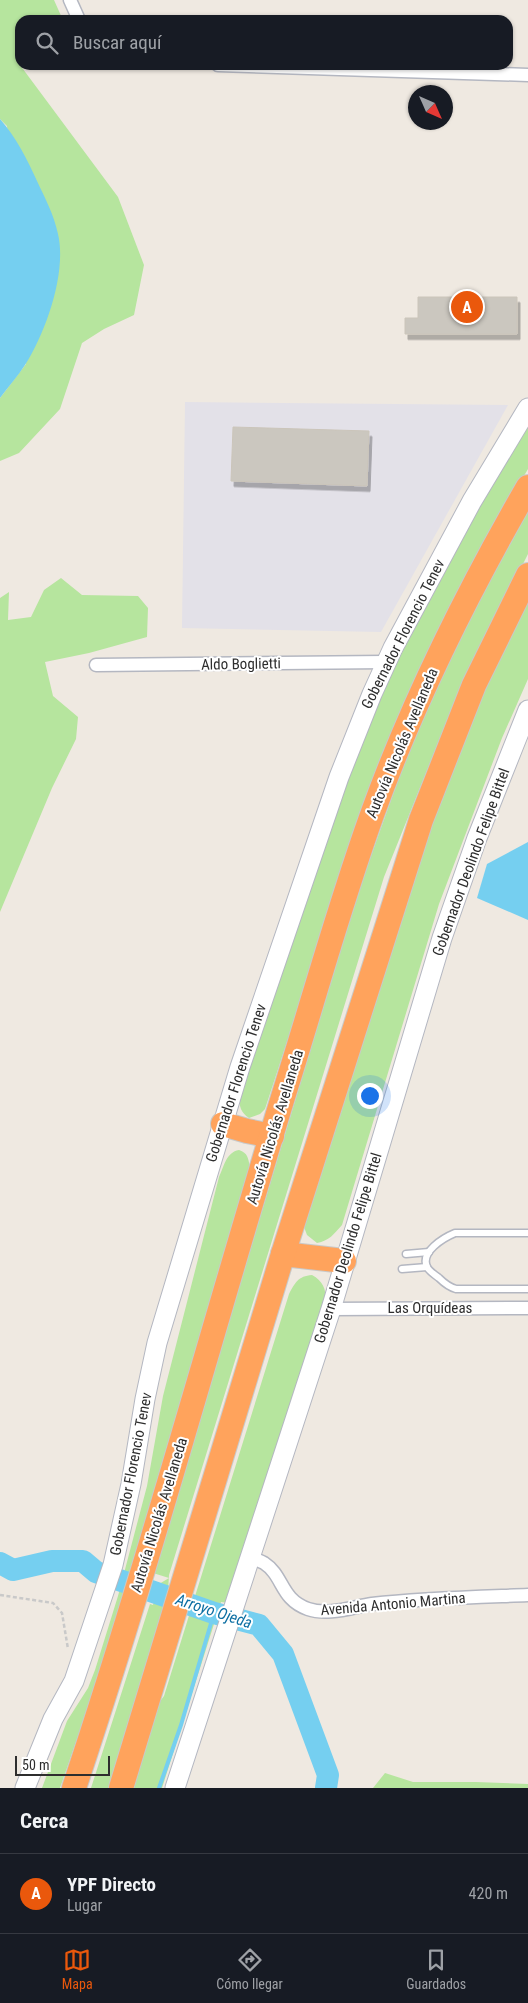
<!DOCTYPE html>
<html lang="es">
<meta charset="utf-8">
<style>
:root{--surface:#171b24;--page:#242831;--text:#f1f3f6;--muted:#9ea1a6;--line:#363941;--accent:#ea580c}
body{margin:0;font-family:"Roboto Condensed",sans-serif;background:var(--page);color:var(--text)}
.compass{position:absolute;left:408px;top:85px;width:45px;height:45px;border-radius:50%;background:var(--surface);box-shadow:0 1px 4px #0004;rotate:135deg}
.scale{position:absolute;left:15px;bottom:12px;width:95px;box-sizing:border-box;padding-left:5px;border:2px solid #2e2e2e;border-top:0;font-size:14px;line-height:18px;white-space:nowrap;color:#2e2e2e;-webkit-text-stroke:4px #fff;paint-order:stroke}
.you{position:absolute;left:369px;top:1095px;width:18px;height:18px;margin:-12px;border:4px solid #fff;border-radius:50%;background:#1a73e8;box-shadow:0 0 0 8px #1a73e833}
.badge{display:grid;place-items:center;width:32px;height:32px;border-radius:50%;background:var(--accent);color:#fff;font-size:16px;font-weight:700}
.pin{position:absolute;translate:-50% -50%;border:2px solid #fff;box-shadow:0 1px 5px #0006}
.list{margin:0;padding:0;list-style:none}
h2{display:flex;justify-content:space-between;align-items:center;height:65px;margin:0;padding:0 20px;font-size:21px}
h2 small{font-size:16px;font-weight:400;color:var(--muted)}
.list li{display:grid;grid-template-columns:32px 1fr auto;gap:15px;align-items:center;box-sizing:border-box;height:80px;padding:0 20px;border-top:1px solid var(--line)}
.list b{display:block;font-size:19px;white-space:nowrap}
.list p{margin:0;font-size:16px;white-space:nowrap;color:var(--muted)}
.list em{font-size:16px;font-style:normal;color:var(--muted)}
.icon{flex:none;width:28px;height:28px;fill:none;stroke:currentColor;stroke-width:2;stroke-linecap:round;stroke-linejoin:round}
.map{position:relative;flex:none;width:528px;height:1788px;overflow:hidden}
.search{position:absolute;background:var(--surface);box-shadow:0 1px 4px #0004;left:15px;right:15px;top:15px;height:55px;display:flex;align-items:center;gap:12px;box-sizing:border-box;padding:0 18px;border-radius:15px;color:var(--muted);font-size:19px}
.sheet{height:145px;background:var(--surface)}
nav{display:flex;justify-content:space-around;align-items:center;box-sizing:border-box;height:70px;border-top:1px solid var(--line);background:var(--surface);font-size:14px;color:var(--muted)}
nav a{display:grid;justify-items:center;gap:2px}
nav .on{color:var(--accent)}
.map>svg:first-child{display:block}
.industrial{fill:#e3e1e8}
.green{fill:#b6e59e}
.water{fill:#75cff0}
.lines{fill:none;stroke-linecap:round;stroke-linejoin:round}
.stream{stroke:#75cff0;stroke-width:4}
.river{stroke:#75cff0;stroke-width:22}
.building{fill:#cbc7bf;stroke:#cbc5ba;filter:url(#shadow)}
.lane-casing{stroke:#b4b7c1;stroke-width:9}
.street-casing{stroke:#b4b7c1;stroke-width:15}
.secondary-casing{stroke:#b4b7c1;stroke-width:21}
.highway-casing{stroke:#c9c9c9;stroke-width:26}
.path{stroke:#c9c9c9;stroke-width:2.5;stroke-dasharray:4 2.5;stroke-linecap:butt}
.lane{stroke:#fff;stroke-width:6}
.street{stroke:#fff;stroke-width:12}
.secondary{stroke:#fff;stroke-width:19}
.highway{stroke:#ffa35c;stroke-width:24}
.labels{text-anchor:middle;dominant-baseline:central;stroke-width:4;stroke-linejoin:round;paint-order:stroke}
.street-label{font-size:15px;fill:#2e2e2e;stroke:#fff}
.water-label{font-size:16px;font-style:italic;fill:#0d6fa3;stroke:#fff}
</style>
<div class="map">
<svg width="528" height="1788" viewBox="0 0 528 1788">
<defs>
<filter id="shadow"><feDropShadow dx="3" dy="5.5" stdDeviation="0" flood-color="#0004"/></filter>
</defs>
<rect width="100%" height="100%" fill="#efe9e1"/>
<!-- industrial -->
<polygon class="industrial" points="185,402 508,405 381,632 182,628"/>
<!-- green -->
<g class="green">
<polygon points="0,0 54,0 62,18 60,20 20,20 20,65 118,197 144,265 134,315 104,329 82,343 60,409 19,453 0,461 0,398 26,364 7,126 0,119"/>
<path d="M528,419V469L489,536L330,910L265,1109L260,1114L249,1118C241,1113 239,1106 239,1096L359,746L399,653L436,582Z"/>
<polygon points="528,510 528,554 457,696 384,877 169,1575 167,1609 112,1788 91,1788 150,1604 153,1605 159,1584 169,1578 153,1573 357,895 391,800 407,756 451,653"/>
<polygon points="61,578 82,595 138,596 148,608 147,637 89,653 45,662 53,696 78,717 76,739 52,788 0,912 0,598 9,592 8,620 31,617 44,590"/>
<path d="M528,596V679L502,738L439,904L342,1225C334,1234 329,1241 317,1243L307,1235L304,1227L306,1216L326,1159L394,925L464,728Z"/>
<path d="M239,1150C248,1153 248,1158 250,1167L126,1598L60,1788H42L67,1721L88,1688L95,1670L118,1596L147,1486L163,1396L219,1177C224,1167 226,1152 239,1150Z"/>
<path d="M312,1275C323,1281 326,1289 326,1301L229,1603L221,1602L162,1788H133L158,1704L164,1696L289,1294C295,1283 298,1276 312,1275Z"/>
<polygon points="385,1773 413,1782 476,1782 528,1784 528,1788 373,1788"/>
</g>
<!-- water -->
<g class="water">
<path d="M0,119C16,137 27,159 37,181C45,198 54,215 58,234C67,272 46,332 25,365C18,376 8,387 0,398Z"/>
<polygon points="528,842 528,920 477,898 487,864"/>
</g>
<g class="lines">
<!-- stream -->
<polyline class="stream" points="159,1788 181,1725 214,1613"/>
<!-- river -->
<polyline class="river" points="0,1563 13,1570 52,1561 83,1561 96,1572 214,1613 259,1625 283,1654 328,1775 326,1788"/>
</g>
<!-- building -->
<g class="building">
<polygon points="418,297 517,297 517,334 405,334 405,318 418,318"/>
<polygon points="233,427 369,431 367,486 231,481"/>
</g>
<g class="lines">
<defs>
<g id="lane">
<path d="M528,1233H455C443,1238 420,1252 427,1267C429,1271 435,1275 439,1278C444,1283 449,1287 456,1289H528"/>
<polyline points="406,1254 429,1252"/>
<polyline points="402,1269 427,1267"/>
</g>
<g id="street">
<polyline points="70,0 79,20"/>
<polyline points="218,65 528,75"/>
<polyline points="96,665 386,662"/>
<polyline points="331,1309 528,1308"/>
<path d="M251,1557C255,1559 260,1561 264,1563C284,1576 280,1599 308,1609C328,1616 352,1607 372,1604C424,1598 476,1597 528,1595"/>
</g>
<g id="secondary">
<polyline points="25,1788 53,1719 74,1681 113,1565 131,1484 145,1399 157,1343 240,1067 339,777 372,694 393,648 472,501 528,408"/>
<polyline points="175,1788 331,1309 442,938 477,838 528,710"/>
</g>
<g id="highway">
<polyline points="223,1124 247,1131 272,1136"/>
<polyline points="283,1254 344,1261"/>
<path d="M74,1788C150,1560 213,1327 283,1097C313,1002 339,906 373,812C414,699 468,591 528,487"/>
<polyline points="121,1788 283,1254 421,820 474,685 528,575"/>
</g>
</defs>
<!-- lane casing -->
<use href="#lane" class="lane-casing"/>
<!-- street casing -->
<use href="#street" class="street-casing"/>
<!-- secondary casing -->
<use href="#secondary" class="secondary-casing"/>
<!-- highway casing -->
<use href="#highway" class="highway-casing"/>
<!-- path -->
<polyline class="path" points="0,1595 53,1603 62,1613 68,1649"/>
<!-- lane -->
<use href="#lane" class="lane"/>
<!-- street -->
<use href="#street" class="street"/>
<!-- secondary -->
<use href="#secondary" class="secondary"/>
<!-- highway -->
<use href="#highway" class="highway"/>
</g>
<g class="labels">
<!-- street labels -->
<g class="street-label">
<text transform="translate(403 634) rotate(-63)">Gobernador Florencio Tenev</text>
<text transform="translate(241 664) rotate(-1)">Aldo Boglietti</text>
<text transform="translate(402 743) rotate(-67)">Autovía Nicolás Avellaneda</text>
<text transform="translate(471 862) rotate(-70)">Gobernador Deolindo Felipe Bittel</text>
<text transform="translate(236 1083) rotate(-72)">Gobernador Florencio Tenev</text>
<text transform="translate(275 1127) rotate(-73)">Autovía Nicolás Avellaneda</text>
<text transform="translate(348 1248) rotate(-73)">Gobernador Deolindo Felipe Bittel</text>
<text x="430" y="1308">Las Orquídeas</text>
<text transform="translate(131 1474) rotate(-79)">Gobernador Florencio Tenev</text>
<text transform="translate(159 1515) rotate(-73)">Autovía Nicolás Avellaneda</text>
<text transform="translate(393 1604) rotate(-5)">Avenida Antonio Martina</text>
</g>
<!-- water labels -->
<g class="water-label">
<text transform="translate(214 1611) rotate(18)">Arroyo Ojeda</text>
</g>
</g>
</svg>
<svg class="compass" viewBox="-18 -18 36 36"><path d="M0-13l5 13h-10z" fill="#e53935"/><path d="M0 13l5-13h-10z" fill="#9ea1a6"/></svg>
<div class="scale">50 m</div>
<div class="you"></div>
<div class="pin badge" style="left:467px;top:307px">A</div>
<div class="search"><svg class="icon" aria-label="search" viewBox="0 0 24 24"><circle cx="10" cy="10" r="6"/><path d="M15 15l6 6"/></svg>Buscar aquí</div>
</div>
<section class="sheet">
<h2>Cerca<small></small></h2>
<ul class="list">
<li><span class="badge">A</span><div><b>YPF Directo</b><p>Lugar</p></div><em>420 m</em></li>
</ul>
</section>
<nav>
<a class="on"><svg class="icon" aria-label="map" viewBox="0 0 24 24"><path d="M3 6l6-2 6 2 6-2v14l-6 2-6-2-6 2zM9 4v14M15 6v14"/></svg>Mapa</a>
<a><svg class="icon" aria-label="directions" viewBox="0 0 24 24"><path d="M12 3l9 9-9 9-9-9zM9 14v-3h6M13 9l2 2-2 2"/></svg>Cómo llegar</a>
<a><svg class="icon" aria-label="saved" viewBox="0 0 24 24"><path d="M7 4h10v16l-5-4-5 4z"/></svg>Guardados</a>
</nav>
